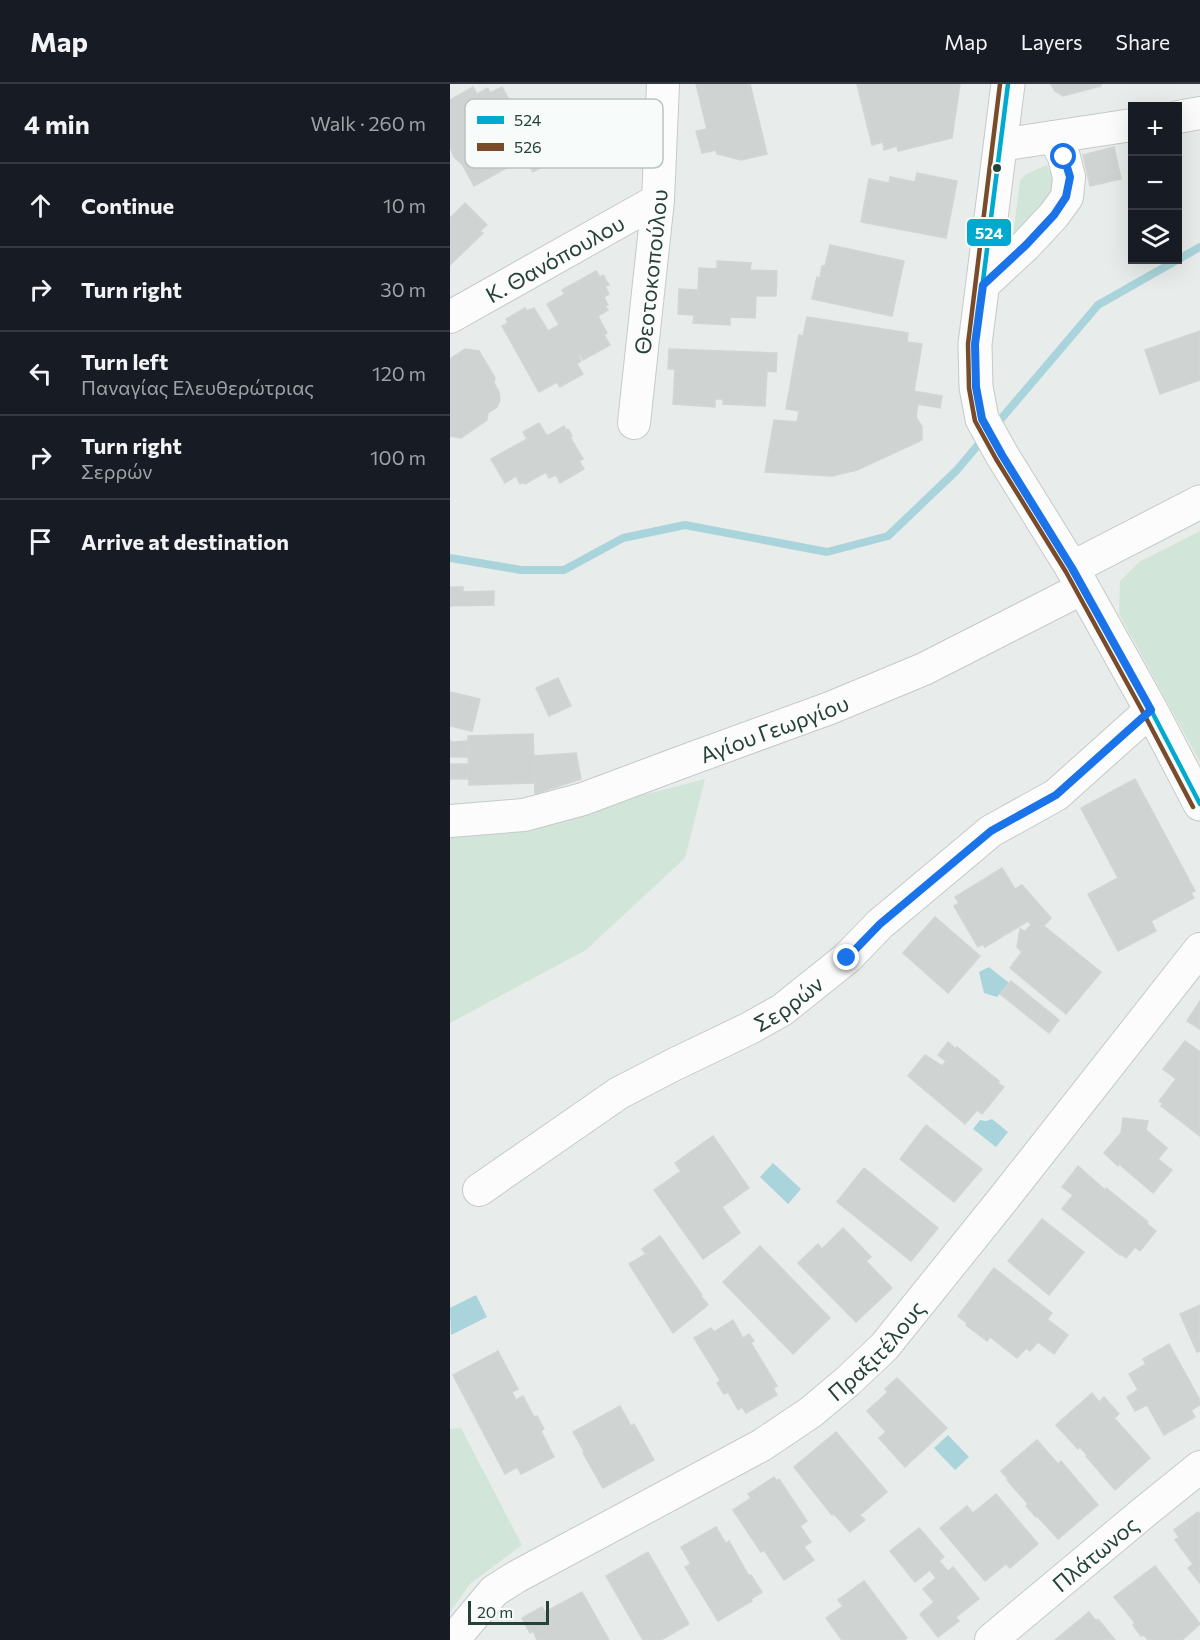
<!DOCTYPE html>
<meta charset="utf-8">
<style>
:root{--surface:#171b24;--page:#20242c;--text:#f1f3f6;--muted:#9ea1a6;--line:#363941}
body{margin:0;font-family:Commissioner,sans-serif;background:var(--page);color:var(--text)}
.controls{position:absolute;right:18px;top:18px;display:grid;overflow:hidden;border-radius:0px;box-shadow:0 6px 24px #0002}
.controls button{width:54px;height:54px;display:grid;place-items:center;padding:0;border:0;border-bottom:2px solid var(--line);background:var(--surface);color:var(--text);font:30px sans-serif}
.scale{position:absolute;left:18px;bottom:15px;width:81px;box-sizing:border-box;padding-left:6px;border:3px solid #24423a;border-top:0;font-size:16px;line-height:21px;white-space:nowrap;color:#24423a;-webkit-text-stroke:4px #f7fbf9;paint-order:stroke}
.stop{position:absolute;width:18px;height:18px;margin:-14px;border:4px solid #1a73e8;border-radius:50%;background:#fff}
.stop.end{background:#1a73e8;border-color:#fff;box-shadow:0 2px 6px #0008}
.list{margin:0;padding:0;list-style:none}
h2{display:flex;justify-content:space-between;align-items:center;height:78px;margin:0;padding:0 24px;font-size:26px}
h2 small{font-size:20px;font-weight:400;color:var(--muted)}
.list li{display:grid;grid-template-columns:39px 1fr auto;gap:18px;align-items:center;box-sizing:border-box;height:84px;padding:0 24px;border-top:2px solid var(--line)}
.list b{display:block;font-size:22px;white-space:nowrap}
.list p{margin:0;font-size:20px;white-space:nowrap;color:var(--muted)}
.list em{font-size:20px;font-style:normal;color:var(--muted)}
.icon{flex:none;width:33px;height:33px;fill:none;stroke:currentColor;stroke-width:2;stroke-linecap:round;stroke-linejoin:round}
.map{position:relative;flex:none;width:750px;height:1556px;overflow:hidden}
header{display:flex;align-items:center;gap:36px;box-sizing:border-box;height:84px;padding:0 30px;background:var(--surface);border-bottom:2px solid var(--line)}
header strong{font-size:28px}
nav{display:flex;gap:33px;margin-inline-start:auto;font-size:21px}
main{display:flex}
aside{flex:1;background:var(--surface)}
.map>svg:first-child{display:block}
.green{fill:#d1e6d8}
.water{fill:#a9d4db}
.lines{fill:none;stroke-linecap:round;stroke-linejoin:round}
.stream{stroke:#a9d4db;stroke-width:8}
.building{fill:#cfd4d2;stroke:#d1d6d4;stroke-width:1.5}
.minor-casing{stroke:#c5cac8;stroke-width:34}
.tertiary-casing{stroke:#c5cac8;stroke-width:35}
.minor{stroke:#fcfcfc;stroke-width:32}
.tertiary{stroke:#fcfcfc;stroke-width:33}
.bus-1-casing{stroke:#f7fbf9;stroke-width:9}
.bus-2-casing{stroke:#f7fbf9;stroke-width:9}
.bus-1{stroke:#00a9ce;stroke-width:4.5}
.bus-2{stroke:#7a4b2a;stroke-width:4.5}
.route{stroke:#1a73e8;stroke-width:8}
.bus-dot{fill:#24423a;stroke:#f7fbf9;stroke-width:2}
.labels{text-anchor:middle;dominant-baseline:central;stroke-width:6;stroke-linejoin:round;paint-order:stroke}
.street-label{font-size:22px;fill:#24423a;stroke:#f7fbf9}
.key{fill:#f7fbf9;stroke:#b8c4c0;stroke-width:1.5}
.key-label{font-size:16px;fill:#24423a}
.line-badge{stroke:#f7fbf9;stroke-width:2}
.badge-label{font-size:16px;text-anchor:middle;font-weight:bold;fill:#fff}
</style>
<header>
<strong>Map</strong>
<nav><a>Map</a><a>Layers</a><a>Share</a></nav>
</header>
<main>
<aside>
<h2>4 min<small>Walk · 260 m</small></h2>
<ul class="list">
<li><svg class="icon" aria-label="ahead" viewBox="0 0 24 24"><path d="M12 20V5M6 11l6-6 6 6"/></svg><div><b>Continue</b></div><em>10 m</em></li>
<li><svg class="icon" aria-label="right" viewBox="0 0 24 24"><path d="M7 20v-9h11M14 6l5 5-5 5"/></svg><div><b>Turn right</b></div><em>30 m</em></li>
<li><svg class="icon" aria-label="left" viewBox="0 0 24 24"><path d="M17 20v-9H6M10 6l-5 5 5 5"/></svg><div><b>Turn left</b><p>Παναγίας Ελευθερώτριας</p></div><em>120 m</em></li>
<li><svg class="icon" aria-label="right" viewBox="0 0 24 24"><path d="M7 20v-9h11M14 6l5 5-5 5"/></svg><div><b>Turn right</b><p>Σερρών</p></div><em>100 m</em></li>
<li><svg class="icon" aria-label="arrive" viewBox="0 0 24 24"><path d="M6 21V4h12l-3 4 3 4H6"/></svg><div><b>Arrive at destination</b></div></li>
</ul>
</aside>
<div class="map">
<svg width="750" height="1556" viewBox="0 0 750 1556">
<rect width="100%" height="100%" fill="#e8edeb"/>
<!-- green -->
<g class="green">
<path d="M597,81C599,86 604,93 604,99C604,115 574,140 563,152L570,96L576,90Z"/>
<polygon points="750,447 750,678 669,530 670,497 689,478"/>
<polygon points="255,695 235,774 136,866 0,939 0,748 84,739"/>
<polygon points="11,1344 72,1461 20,1500 0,1528 0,1345"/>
</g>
<!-- water -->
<g class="water">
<polygon points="539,883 559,899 547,913 534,909 529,888"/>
<polygon points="542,1035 558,1048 546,1063 523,1045 530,1036 536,1037"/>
<polygon points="323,1079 351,1105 338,1120 310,1093"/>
<polygon points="26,1211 37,1233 1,1251 0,1224"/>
<polygon points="498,1351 519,1373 505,1386 484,1364"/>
</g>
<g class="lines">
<!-- stream -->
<g class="stream">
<polyline points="545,342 648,221 750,163"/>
<polyline points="0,474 71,486 114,486 173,454 235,441 377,468 438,452 506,387 534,354"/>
</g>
</g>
<!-- building -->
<g class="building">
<polygon points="246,0 300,0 317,70 291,76 267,70 266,66 252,69 246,47 257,45"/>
<polygon points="407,0 510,0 502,54 448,67 447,62 434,66 433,58 422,61"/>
<polygon points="601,0 651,0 651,2 613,12 605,7"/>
<polygon points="23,3 27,10 38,4 40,9 52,3 85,62 82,63 93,82 83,88 75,74 24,102 12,80 4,73 0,62 0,16"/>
<polygon points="664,63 671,95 640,102 633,71"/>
<polygon points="467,89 507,97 496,154 411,138 419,95 439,99 440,93 465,98"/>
<polygon points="15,119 37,141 30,147 33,149 0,181 0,134"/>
<polygon points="380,161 454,177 442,232 362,215 367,193 370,194 372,182 375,182"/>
<polygon points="267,177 301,179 300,186 327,187 326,212 306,212 305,234 280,233 280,241 243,239 244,231 228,230 229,205 248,206 249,184 267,185"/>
<polygon points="146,187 150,193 153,191 159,201 155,202 159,210 154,213 158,221 155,222 158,226 148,232 157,249 154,251 160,261 133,276 131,271 129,272 131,277 127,280 133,290 110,303 107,298 89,308 52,242 58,239 56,235 75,224 77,227 84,224 98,247 109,241 97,220 115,210 112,206"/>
<polygon points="357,233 458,249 457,258 472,260 464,307 492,312 490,324 468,320 466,333 472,343 472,356 407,386 382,392 315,388 324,336 347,338 349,327 336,325 349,251 353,252"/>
<polygon points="750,247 750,296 710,310 695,266"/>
<polygon points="15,265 29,267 45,294 44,299 49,308 50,316 47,323 38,329 37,336 11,354 0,352 0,275"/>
<polygon points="219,265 327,269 326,288 317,287 315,322 273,320 273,315 265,315 265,323 223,320 225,285 218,285"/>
<polygon points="89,339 97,352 114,342 116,346 118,345 122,352 120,353 133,375 129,377 134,385 110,399 106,391 99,394 96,388 75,400 74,398 70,400 66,392 55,399 41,375 77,355 73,348"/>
<polygon points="0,503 13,503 13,508 44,507 44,521 0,522"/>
<polygon points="108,594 121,622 99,632 86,604"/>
<polygon points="0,608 30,615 22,647 0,642"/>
<polygon points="83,650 85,699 19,701 18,652"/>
<polygon points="0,655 0,658 18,657 18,673 0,673"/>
<polygon points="126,669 131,695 85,710 84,672"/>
<polygon points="0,680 18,680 19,695 0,695"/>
<polygon points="685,695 745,807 741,809 744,814 701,837 706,847 668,867 638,810 668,794 631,724"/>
<polygon points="552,784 565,805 572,801 601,834 594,842 651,888 616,930 560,884 572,868 567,863 570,845 575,847 581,841 578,837 535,863 533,860 528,863 504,822 509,819 505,813"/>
<polygon points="485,833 530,872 498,909 453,869"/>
<polygon points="561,897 609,936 599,949 550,910"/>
<polygon points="750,917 750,945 737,937"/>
<polygon points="735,957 750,968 750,1052 711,1022 713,1020 709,1017 726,995 713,985"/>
<polygon points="498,958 506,965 507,963 549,997 548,999 554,1003 532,1030 527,1026 515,1040 458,992 475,971 492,982 496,977 488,971"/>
<polygon points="673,1034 698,1037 696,1046 717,1064 708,1075 722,1086 703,1109 669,1080 668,1082 654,1069 671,1049"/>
<polygon points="476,1041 532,1085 504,1118 450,1075"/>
<polygon points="263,1052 299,1104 272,1123 290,1149 253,1175 204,1106 231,1087 225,1079"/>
<polygon points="628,1082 655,1106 656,1104 698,1138 697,1140 706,1147 690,1167 685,1163 676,1174 671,1170 670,1171 612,1125 623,1111 612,1103"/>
<polygon points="414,1084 488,1144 461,1177 387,1118"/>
<polygon points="592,1135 634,1168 599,1211 558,1177"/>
<polygon points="393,1144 421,1173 416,1177 442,1204 406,1238 348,1179 368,1160 372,1165"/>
<polygon points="210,1152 252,1211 251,1212 258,1221 223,1249 179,1180 196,1170 192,1165"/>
<polygon points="310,1162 380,1234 343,1270 273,1198"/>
<polygon points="544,1184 602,1229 597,1235 618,1251 604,1270 588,1258 580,1267 576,1264 567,1274 540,1253 537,1257 516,1241 517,1239 508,1232"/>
<polygon points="750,1221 750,1267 747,1268 730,1230"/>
<polygon points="283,1236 293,1254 299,1250 304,1257 301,1259 327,1302 323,1304 327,1311 296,1329 292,1323 288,1326 278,1308 274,1310 267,1299 270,1296 244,1254 261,1244 264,1248"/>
<polygon points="719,1260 750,1316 750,1321 741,1326 745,1333 714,1351 697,1321 685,1327 677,1313 688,1306 679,1290 696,1280 693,1275"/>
<polygon points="48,1267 68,1305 62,1308 66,1316 73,1312 84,1333 87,1332 94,1345 91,1347 104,1373 71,1390 67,1383 55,1390 3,1291"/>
<polygon points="447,1294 497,1344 455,1383 429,1354 436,1348 417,1327 438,1308 435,1305"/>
<polygon points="642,1309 649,1318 654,1313 669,1330 664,1334 700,1374 665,1406 636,1372 637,1371 630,1363 628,1365 606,1341"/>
<polygon points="170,1322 181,1342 184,1340 204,1376 153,1404 133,1369 135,1369 123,1348"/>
<polygon points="386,1348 437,1408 410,1431 415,1436 400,1448 384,1430 382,1431 344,1383"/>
<polygon points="587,1356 608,1380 611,1377 648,1421 608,1455 587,1432 586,1433 576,1422 578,1420 557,1396 558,1395 551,1387"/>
<polygon points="324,1393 327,1397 329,1395 357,1437 350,1442 361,1458 354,1463 364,1476 334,1496 314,1466 311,1468 283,1426 301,1414 298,1410"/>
<polygon points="546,1410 588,1460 560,1484 556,1480 535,1497 490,1444 517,1422 523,1429"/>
<polygon points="748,1428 750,1430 750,1499 738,1484 743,1480 725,1456 729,1453 724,1446"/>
<polygon points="266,1443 276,1460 279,1457 299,1492 301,1491 312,1508 301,1515 302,1517 268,1537 235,1483 241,1480 231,1463"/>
<polygon points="469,1444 494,1473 489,1477 498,1487 503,1483 529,1515 506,1533 509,1537 488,1553 470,1530 484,1518 473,1505 486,1494 480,1486 465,1498 440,1467"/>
<polygon points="198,1468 239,1540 211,1556 193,1556 156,1492"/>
<polygon points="705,1482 750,1540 732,1556 698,1556 694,1551 691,1552 683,1541 685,1539 664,1513"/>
<polygon points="414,1497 457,1554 454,1556 392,1556 376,1534 393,1522 388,1516"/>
<polygon points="132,1508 159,1556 87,1556 83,1547 80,1549 72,1534 92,1523 95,1528"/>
<polygon points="639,1528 646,1537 648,1535 665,1556 605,1556"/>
</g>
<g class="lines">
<defs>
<g id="minor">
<polyline points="728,33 750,29"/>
<polyline points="550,61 682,41"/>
<polyline points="533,201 576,161 604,131 617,113 619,93 614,73 604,53"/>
<path id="s1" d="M0,233L208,116"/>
<path id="s2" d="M184,339L208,116L213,0"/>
<path id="s3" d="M0,737L74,731L133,715L232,678L380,624L474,585L633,504"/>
<path id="s4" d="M29,1106L169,1009L223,981L300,944L332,926L397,874L430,840L541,747L606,711L701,626"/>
<path id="s5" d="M3,1556L44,1507L66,1493L312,1361L361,1328L398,1297L434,1263L554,1114L750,865"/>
<path id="s6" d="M541,1556L693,1429L750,1383"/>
</g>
<g id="tertiary">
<polyline points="558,0 525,260 526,303 532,335 552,371 622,484 701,626 750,720"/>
<polyline points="622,484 750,418"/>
</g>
</defs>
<!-- minor casing -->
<use href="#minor" class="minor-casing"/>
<!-- tertiary casing -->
<use href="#tertiary" class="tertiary-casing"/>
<!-- minor -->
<use href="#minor" class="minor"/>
<!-- tertiary -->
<use href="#tertiary" class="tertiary"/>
<defs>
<polyline id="bus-1" points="558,0 525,260 526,303 532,335 552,371 622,484 701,626 750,720"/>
<polyline id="bus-2" points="550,0 518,260 519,304 525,337 546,375 616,488 694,630 743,723"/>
</defs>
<!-- bus-1 casing -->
<use href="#bus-1" class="bus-1-casing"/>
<!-- bus-2 casing -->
<use href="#bus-2" class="bus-2-casing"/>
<!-- bus-1 -->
<use href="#bus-1" class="bus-1"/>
<!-- bus-2 -->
<use href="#bus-2" class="bus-2"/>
</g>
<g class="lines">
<!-- route -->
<polyline class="route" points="397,874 430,840 541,747 606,711 701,626 622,484 552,371 532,335 526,303 525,260 533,201 576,161 604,131 616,113 620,93 614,73"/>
</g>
<!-- markers -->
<circle class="bus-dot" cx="547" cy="84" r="5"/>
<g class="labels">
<!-- street labels -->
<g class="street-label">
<text stroke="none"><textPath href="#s1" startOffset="120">Κ. Θανόπουλου</textPath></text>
<text stroke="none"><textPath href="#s2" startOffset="152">Θεοτοκοπούλου</textPath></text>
<text stroke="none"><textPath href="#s3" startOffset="339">Αγίου Γεωργίου</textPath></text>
<text stroke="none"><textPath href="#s4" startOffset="362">Σερρών</textPath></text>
<text stroke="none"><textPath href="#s5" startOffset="518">Πραξιτέλους</textPath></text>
<text stroke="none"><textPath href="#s6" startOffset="135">Πλάτωνος</textPath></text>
</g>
</g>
<!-- legend -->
<rect x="15" y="15" width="198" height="69" rx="9" class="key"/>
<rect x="27" y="32" width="27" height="8" fill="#00a9ce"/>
<rect x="27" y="59" width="27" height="8" fill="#7a4b2a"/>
<g class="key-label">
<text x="64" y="42">524</text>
<text x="64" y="69">526</text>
</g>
<rect class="line-badge" x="516" y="134" width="46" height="29" rx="6" fill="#00a9ce"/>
<g class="badge-label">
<text x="539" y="155">524</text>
</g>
</svg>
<div class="controls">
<button>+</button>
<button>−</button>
<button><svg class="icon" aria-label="layers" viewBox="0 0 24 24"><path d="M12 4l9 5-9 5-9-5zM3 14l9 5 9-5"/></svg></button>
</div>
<div class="scale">20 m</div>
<div class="stop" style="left:614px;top:73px"></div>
<div class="stop end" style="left:397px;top:874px"></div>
</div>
</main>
